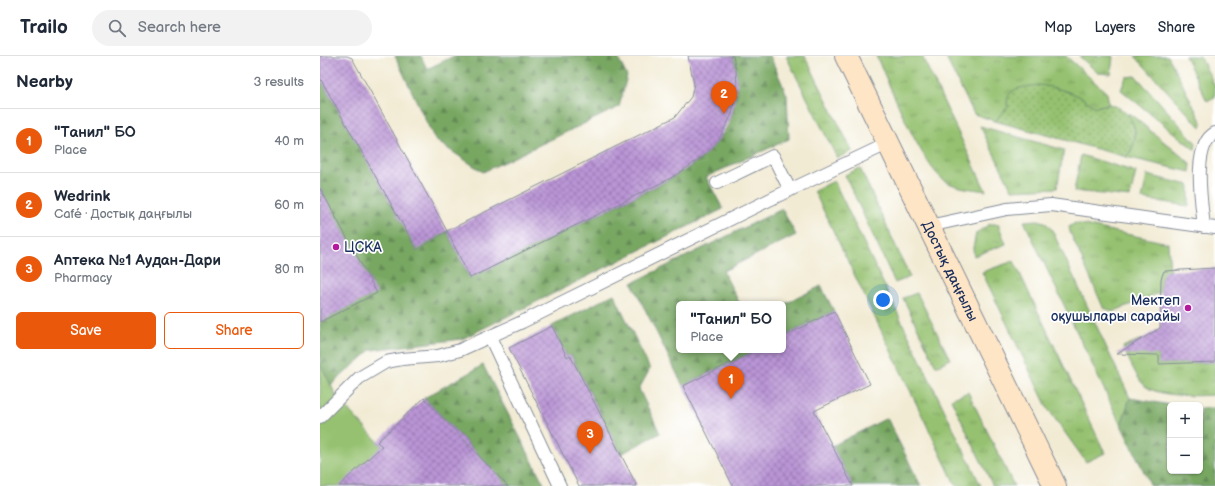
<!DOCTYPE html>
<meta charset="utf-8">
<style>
:root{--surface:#fff;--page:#f2f2f3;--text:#1f2937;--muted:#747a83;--line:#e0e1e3;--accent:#ea580c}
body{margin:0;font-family:"Balsamiq Sans",sans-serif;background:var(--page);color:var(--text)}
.controls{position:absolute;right:12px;bottom:12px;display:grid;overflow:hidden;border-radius:6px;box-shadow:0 1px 3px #0004}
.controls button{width:36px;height:36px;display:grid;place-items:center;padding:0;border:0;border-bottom:1px solid var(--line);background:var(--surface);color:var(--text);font:20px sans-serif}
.you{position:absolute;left:563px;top:244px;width:14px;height:14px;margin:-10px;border:3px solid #fff;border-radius:50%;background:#1a73e8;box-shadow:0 0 0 6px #1a73e833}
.badge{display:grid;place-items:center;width:26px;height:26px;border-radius:50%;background:var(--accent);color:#fff;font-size:13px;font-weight:700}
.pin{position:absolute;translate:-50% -33px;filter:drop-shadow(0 1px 2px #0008)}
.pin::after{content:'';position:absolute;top:21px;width:14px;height:12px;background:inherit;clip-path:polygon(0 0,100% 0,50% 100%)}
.popup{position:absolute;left:356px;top:245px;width:110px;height:52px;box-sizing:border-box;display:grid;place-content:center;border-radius:6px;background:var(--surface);filter:drop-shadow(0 1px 3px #0005);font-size:13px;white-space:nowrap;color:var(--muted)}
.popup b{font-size:15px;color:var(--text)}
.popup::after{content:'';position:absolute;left:50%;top:100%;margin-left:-8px;border:8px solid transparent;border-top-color:var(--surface)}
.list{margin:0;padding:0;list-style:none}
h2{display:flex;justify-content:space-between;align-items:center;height:52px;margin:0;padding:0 16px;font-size:17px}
h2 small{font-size:13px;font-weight:400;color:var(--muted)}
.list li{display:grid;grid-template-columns:26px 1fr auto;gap:12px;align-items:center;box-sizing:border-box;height:64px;padding:0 16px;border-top:1px solid var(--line)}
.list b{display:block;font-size:15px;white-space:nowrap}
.list p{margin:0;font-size:13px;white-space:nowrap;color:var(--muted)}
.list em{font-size:13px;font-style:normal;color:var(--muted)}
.actions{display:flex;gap:8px;padding:12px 16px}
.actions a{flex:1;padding:9px 0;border:1px solid var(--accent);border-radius:6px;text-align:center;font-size:14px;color:var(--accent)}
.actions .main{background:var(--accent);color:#fff}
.icon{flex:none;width:22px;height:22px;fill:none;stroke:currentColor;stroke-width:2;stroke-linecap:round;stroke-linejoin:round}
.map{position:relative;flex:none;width:895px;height:430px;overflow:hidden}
header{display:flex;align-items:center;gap:24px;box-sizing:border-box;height:56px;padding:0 20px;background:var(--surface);border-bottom:1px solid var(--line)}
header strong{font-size:19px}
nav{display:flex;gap:22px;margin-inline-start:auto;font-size:14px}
.search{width:280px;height:36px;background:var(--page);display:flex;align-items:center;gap:10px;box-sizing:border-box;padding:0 14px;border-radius:22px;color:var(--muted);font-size:15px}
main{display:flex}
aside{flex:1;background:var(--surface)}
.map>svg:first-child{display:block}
.grass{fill:url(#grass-tufts);stroke:#587866}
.forest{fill:url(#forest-firs);stroke:#4a6b60}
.park{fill:url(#park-dots);stroke:#587866}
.pitch{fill:#95c16f;stroke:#587866}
.building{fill:url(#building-cross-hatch)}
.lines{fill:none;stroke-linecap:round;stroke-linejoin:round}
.lane-casing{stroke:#868d99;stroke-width:14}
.secondary-casing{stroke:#868d99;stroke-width:24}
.lane{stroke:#fff;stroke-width:12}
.secondary{stroke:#fee5c5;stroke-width:22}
.poi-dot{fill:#b5179e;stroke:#fff;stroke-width:1.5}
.labels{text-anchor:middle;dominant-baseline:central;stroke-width:3.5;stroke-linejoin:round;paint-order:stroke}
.poi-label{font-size:14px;fill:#1b2f5e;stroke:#fff;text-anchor:start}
.street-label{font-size:14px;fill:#1b2f5e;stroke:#fff}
</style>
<header>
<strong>Trailo</strong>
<div class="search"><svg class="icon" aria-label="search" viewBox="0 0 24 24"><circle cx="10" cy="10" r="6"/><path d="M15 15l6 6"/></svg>Search here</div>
<nav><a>Map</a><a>Layers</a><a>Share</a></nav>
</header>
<main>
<aside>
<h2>Nearby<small>3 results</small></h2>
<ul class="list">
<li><span class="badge">1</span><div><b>&quot;Танил&quot; БО</b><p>Place</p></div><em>40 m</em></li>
<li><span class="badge">2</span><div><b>Wedrink</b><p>Café · Достық даңғылы</p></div><em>60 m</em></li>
<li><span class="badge">3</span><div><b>Аптека №1 Аудан-Дари</b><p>Pharmacy</p></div><em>80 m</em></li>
</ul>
<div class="actions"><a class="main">Save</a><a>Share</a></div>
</aside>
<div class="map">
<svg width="895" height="430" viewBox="0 0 895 430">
<defs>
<pattern id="grass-tufts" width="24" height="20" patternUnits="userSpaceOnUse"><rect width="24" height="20" fill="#95c16f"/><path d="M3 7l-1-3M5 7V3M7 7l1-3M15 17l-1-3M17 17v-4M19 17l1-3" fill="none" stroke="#799d5e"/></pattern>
<pattern id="forest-firs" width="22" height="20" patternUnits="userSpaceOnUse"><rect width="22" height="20" fill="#78a762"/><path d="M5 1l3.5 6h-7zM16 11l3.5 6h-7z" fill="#628854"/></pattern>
<pattern id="park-dots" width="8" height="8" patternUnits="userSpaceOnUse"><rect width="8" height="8" fill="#95c16f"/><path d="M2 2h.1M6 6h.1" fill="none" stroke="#799d5e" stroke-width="1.8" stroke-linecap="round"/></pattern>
<pattern id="building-cross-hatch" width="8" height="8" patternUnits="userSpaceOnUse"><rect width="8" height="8" fill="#ba94d5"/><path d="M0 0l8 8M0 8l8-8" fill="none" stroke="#9679b0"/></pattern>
</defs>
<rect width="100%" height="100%" fill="#fff"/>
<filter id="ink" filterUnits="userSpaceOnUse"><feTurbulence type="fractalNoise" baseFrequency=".025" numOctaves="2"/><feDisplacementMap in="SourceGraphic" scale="8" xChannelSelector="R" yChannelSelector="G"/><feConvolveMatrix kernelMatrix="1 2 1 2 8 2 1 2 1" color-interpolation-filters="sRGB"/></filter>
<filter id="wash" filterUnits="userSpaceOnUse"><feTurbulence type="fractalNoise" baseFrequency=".012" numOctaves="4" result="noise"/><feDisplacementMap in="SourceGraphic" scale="16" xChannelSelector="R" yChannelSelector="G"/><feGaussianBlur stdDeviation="0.9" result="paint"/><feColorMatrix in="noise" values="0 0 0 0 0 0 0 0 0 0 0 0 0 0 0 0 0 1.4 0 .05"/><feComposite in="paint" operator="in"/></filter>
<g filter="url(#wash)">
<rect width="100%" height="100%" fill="#f2ebd4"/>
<!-- grass -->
<g class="grass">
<polygon points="466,0 485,0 532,95 517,102"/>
<path d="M556,0H602L666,135C653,133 636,132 625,125C602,111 569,27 556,0Z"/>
<polygon points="625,0 746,0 787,37 789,48 775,51 748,36 687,47 688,51 675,65 654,58"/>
<polygon points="759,0 793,0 791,18 778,17"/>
<polygon points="815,0 848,0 882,67 881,72"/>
<polygon points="865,0 880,0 895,30 895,41 887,45"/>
<polygon points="816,20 876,87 875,94 801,34 806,21"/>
<path d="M809,57L871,108L870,116L806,101C817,88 819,73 808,60Z"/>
<polygon points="660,70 744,94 737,132 692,134"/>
<polygon points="761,99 816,116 810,141 754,135"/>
<polygon points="540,112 590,221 575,227 525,119"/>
<polygon points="827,119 869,129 869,150 822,143"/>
<polygon points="514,125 661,430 636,430 494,135"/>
<polygon points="718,164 725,166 732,174 810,342 801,369 704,165"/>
<polygon points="755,167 848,187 850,214 846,215 841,223 841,236 792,256 783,251 750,176 749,171"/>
<polygon points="670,168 678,168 686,188 654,200 653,192 656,177"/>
<polygon points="694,205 785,397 766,406 728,353 662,216"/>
<polygon points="597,237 630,303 616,310 583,242"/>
<path d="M819,284L839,298V308L895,306V339C877,340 834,342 822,327C814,317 809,303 803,291Z"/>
<polygon points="648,336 694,430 673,430 631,343"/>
</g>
<!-- forest -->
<g class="forest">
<polygon points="75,0 101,0 107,13 134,0 297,0 307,20 299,51 163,116 115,84"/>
<path d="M413,0H450L467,39L469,83L386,121L403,153L142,283L51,294L11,329H0V266L5,142L0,131V22L97,193L127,175L150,222C197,199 243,176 289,153C326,134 370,119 397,86C417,62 420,29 413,0Z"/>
<polygon points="462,153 476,179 403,215 420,248 359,248 359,294 437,294 363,330 312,227"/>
<polygon points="501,230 514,255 463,281 463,249"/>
<polygon points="294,238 330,313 319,333 340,377 301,398 251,299 247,301 232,270"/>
<polygon points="163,309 225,430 188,430 104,342"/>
<polygon points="810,342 851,349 850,415 880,415 880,352 895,352 895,430 831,430 801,369"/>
<polygon points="567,362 601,430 533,430 512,390"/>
</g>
<!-- park -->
<path class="park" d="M719,29C734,31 747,35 761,41C765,44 769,47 774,50C779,52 786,47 792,49C816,56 822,83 806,101L675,65L688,51C683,31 705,31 719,29Z"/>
<!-- pitch -->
<polygon class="pitch" points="0,308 18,343 100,430 0,430"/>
<g id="blocks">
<!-- building -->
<g class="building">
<polygon points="0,0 27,0 32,2 127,175 97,194 0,22"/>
<polygon points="368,0 413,0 416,14 417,29 412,58 398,85 383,101 351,122 150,222 127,175 355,61 371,41 374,28"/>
<polygon points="0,132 57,237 0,266"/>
<polygon points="895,212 895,306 839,308 839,299 797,298 840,272 841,223 844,215"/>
<polygon points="514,255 550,328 494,355 533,430 413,430 363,330 437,294 463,294 463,281"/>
<polygon points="232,270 247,301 250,299 317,430 259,430 189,292"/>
<polygon points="104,342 188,430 19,430 62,390 57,386"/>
</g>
</g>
</g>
<g filter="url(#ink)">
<use href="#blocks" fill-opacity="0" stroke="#868d99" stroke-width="1"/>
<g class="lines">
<defs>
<g id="lane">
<polyline points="397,127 453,100 470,134"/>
<polyline points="609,170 687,153 731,149 895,172"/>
<path d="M884,171C882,149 871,90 895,77"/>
<polyline points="170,281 240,430"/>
<polyline points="0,361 39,322 66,306 82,303 118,300 140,294 202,266 453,142 569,87"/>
</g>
<g id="secondary">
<path id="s1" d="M526,0L735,430"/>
</g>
</defs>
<!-- lane casing -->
<use href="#lane" class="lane-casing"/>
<!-- secondary casing -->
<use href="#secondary" class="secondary-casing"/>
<!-- lane -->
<use href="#lane" class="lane"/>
<!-- secondary -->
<use href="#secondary" class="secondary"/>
</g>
</g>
<!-- markers -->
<g class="poi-dot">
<circle cx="16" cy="191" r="4"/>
<circle cx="868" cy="252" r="4"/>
</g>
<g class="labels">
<!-- poi labels -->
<g class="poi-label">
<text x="24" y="191">ЦСКА</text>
<text x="860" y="244" text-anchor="end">Мектеп<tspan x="860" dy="16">оқушылары сарайы</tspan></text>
</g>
<!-- street labels -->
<g class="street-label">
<text stroke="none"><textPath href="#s1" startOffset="239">Достық даңғылы</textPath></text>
</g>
</g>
</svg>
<div class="controls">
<button>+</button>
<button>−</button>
</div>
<div class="you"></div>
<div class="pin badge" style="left:411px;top:343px">1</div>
<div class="popup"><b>&quot;Танил&quot; БО</b>Place</div>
<div class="pin badge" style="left:404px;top:58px">2</div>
<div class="pin badge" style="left:270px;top:398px">3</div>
</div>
</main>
